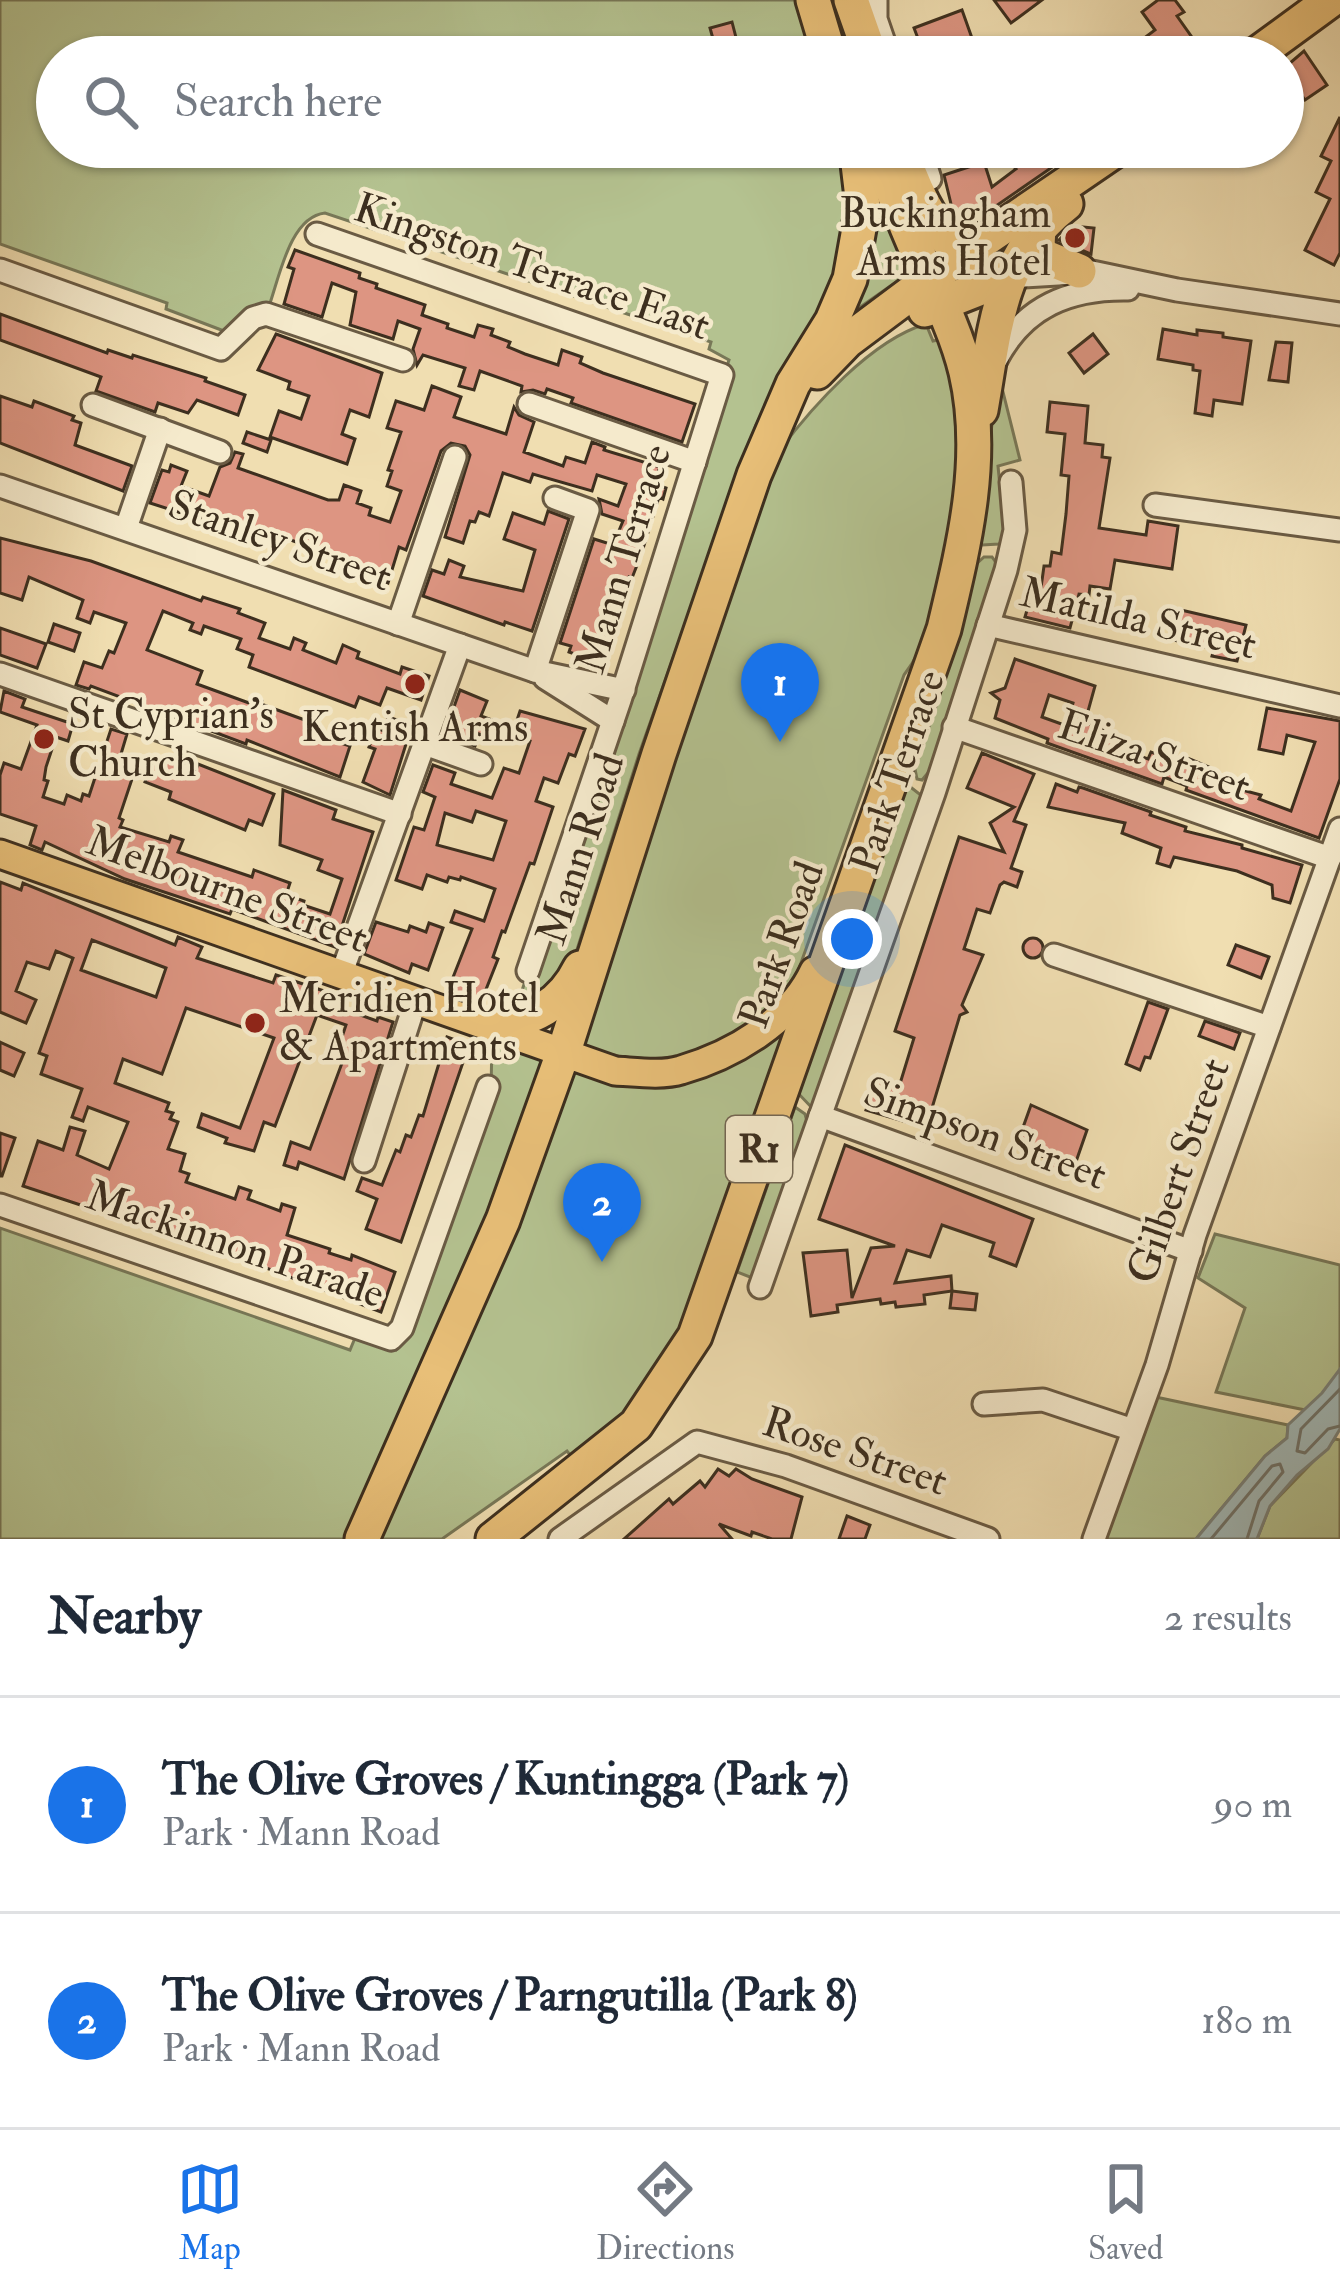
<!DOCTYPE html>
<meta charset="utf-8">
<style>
:root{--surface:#fff;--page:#f2f2f3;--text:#1f2937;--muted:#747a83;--line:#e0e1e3;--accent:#1a73e8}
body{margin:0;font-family:"IM FELL Double Pica",serif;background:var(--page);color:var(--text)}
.you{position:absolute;left:852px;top:939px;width:42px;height:42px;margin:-30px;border:9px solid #fff;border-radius:50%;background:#1a73e8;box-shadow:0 0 0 18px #1a73e833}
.badge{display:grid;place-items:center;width:78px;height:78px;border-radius:50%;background:var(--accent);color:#fff;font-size:39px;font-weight:700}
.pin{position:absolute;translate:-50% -99px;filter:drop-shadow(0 3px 6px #0008)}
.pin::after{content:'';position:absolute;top:63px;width:42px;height:36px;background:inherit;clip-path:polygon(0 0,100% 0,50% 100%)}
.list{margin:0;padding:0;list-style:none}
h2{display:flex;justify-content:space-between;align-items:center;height:156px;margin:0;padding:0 48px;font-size:51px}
h2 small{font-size:39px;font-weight:400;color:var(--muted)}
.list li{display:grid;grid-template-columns:78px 1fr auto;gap:36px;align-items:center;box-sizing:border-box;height:216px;padding:0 48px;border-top:3px solid var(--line)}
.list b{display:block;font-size:45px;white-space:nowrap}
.list p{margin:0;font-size:39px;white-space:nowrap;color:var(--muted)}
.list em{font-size:39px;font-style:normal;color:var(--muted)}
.icon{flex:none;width:66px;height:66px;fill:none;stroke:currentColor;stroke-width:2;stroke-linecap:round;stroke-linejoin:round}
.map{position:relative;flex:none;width:1340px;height:1539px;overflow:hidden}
.search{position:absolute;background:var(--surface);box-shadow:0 3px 9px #0004;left:36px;right:36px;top:36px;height:132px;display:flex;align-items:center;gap:30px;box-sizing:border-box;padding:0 42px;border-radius:66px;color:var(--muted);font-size:45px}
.sheet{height:588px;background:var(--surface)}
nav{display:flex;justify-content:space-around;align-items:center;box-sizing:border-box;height:168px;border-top:3px solid var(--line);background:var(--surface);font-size:33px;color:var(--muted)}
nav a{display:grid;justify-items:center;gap:6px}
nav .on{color:var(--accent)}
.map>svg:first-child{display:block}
.green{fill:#b4c290;stroke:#787858;stroke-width:3}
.water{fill:#a1b9b8;stroke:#79827b;stroke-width:3}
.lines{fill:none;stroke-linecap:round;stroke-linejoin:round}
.shore{stroke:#6f746c;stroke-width:3}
.building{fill:#dd9582;stroke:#3d2f1f;stroke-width:3;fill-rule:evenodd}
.minor-casing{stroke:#6a5b44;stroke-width:27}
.major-casing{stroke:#3d2f1f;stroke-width:33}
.highway-casing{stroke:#3d2f1f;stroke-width:39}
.minor{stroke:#f5eacc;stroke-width:21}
.major{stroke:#e8bf78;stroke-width:27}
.highway{stroke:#e8bf78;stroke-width:33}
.poi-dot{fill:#8f2418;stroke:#f5eacc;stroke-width:4.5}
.labels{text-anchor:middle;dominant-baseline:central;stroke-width:9;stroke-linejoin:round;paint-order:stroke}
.shield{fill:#f5eacc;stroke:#746753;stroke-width:3}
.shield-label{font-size:39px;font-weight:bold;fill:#3d2f1f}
.poi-label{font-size:42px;fill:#3d2f1f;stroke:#f5eacc;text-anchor:start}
.street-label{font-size:42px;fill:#3d2f1f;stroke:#f5eacc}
</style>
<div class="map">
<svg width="1340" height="1539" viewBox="0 0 1340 1539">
<rect width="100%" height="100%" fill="#f0deb1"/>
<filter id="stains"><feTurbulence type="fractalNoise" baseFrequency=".00167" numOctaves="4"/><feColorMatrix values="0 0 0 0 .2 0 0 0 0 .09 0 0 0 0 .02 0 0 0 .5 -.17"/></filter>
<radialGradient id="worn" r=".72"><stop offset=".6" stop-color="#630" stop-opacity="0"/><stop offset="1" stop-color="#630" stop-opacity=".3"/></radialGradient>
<!-- green -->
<g class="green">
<path d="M0,0H795L806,36L819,57H57V147H842L852,215L834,293L756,425L639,754L567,981L511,1024L729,360L709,349L711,342L325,213C289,217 279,280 268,309L224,331L166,309L167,303L0,244Z"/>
<polygon points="868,171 912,271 843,319"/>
<path d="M926,324L933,341L943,339C949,365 960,395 962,422C965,499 951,613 904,675L792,988C725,1056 670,1075 577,1046L779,451C812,407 871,340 926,324Z"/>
<polygon points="997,388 1002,388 1020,460 998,466 1005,538 999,544 982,545 976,541"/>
<polygon points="984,557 992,557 999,567 932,768 922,780 917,779 913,759 973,567"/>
<polygon points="904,782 922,796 814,1110 795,1090"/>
<polygon points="784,1031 788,1033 668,1372 579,1466 567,1451 442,1539 371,1539 569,1061 720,1070 753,1054"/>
<polygon points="492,1034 549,1053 507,1186 358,1539 0,1539 0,1228 350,1350 355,1338 396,1350 405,1340 491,1095"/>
<polygon points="795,1107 805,1114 808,1125 755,1279 737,1272"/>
<polygon points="1215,1234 1340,1265 1340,1417 1216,1392 1245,1308 1198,1278"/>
<polygon points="1151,1396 1288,1425 1287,1438 1265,1456 1196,1539 1101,1539"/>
<polygon points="1335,1439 1340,1440 1340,1539 1257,1539 1270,1506"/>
</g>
<!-- water -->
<polygon class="water" points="1340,1369 1340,1429 1328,1449 1297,1475 1270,1506 1257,1539 1196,1539 1265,1456 1287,1438 1288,1425 1322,1393"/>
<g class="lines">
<!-- shore -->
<g class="shore">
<polyline points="1340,1389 1301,1429 1297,1451 1305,1453 1328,1429 1340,1426"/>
<polyline points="1211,1539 1272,1466 1280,1464 1283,1472 1259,1501 1247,1539"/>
</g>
</g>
<!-- building -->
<g class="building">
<polygon points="994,0 1042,0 1011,23"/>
<polygon points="1158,0 1175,0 1184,12 1177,16 1196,43 1177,57 1119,57 1155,30 1142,12"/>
<polygon points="962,10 973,41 937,57 925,57 914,28"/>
<polygon points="732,22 741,57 718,57 710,28"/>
<polygon points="1304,51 1327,85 1305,100 1283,69"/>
<polygon points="1340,117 1340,253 1334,265 1305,250 1330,199 1316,192 1331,161 1321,156"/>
<polygon points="999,147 1065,147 1046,161 1051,168 980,217 952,208 944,175 984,162 992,187 1016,169"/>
<polygon points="1073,226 1094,228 1091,254 1059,240"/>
<polygon points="295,250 360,273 359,278 377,284 376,288 425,305 422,315 448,324 447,328 474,337 478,325 493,329 491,335 510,342 508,347 525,354 558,365 562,350 582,357 580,363 603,373 695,404 682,442 571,403 573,398 547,389 545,394 533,390 521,392 522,386 480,371 474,390 459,386 465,368 423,355 417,365 413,349 420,329 398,321 393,339 350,325 356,292 332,283 322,317 284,304 294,269 288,267"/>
<polygon points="0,314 107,353 108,350 132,358 133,355 206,378 205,381 245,395 238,415 197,400 188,413 158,403 155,412 96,391 101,377 0,340"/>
<polygon points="1163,329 1197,335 1197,330 1223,333 1223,337 1251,341 1242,404 1214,400 1212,416 1195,413 1200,371 1193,370 1193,365 1158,359"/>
<polygon points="276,334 382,373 369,417 350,410 342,434 355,439 347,464 270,437 279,411 301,419 309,396 288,389 290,382 258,370"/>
<polygon points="1093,334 1108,354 1084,373 1069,353"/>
<polygon points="1276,342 1292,343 1288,382 1269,380"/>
<polygon points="432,386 461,397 454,417 506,434 514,407 519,415 534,422 524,452 563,466 566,457 585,463 592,442 605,447 604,450 660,467 654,484 666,488 663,499 659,497 641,555 632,578 629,577 598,662 569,652 571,646 560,643 594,539 613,545 623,521 602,514 599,499 618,506 626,484 597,475 592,491 533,474 530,482 503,473 489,516 479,512 475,522 470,521 463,543 445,537 470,455 465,446 451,443 441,451 406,550 399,547 388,583 341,564 343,559 266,531 203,510 200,519 150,503 162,470 169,472 171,465 187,471 181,486 209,496 220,467 230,463 235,452 243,454 238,468 328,500 339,500 344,485 361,491 357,503 371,508 369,515 390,522 401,491 387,486 392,471 388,470 401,432 387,428 396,401 424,410"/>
<polygon points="0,396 32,407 34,401 74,416 72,420 81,423 75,445 132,466 123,491 0,443"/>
<polygon points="1050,402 1088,406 1085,443 1103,445 1102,457 1110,458 1099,528 1146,535 1148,521 1178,526 1172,569 1115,560 1110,589 1090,586 1089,595 1079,594 1070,628 1025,617 1032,593 1040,595 1044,566 1050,566 1052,552 1061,554 1066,514 1069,476 1061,475 1065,434 1047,432"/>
<polygon points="247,432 271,440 267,452 243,443"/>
<polygon points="548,511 569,519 532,631 505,622 504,625 423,596 432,570 444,574 449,560 464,566 460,577 523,591 535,550 504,539 513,513 544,524"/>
<polygon points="0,538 91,561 201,601 203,597 240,609 238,613 265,623 259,638 290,649 294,638 306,643 303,650 336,663 343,645 359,652 357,658 400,674 402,667 429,676 421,700 387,688 380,705 359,697 355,707 249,667 253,655 237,649 241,639 204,626 201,634 190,630 193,623 163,611 147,650 202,671 197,684 249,703 251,697 262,701 261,704 313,723 310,733 350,746 340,777 247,740 246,744 91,686 89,689 76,685 84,662 102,668 109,651 114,653 126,623 94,612 90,623 77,618 83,600 29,577 22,600 0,593"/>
<polygon points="1181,610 1246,625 1237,661 1212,656 1214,649 1174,640"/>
<polygon points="54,624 80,633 74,651 48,642"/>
<polygon points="0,628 46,644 37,668 0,655"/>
<path d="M1015,659L1095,686L1085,722L1117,735L1113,747L1148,759L1151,752L1183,763L1185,757L1209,767L1204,780L1261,795L1259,799L1291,811L1315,742L1287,735L1283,754L1259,749L1267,708L1340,721V779L1319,838L1186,790L1187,786L1164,777L1162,784L1047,743L1048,739L995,718L1000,700L991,693L1005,688ZM1049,695L1073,703L1067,726L1042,717Z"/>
<polygon points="460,690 487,701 481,716 508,726 502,742 479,734 475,746 444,735"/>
<polygon points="4,691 25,699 22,707 73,724 68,741 56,737 46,767 44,780 48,781 43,797 64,804 67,795 81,801 83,794 89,796 111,729 127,734 115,774 132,779 119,818 123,820 120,827 169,842 171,836 183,840 178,852 252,877 254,870 290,883 286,895 304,901 303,905 330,914 342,879 318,870 322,860 280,845 283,790 336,810 333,819 373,832 335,947 232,909 230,914 125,879 45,842 42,850 30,845 36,826 0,814 0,775 4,763 21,769 37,725 0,712"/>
<path d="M520,711L585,729L575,756L569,754L558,783L544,778L536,801L553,807L534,864L530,863L505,932L502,931L493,957L498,959L481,1002L448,990L472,929L451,922L455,911L484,921L495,889L461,877L460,880L449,877L447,882L427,875L422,889L396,880L414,827L424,830L435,797L423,792L433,765L455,773L451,784L492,798L504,768L519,773L530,741L512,735ZM476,811L506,821L493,860L437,845L445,813L472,822Z"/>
<polygon points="388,717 412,725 390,795 363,782 375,749 369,747 376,728 384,731"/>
<polygon points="982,753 1034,774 1014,821 1026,825 1011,868 1022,872 1017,887 1004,882 1000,885 990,913 977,909 964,949 983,955 962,1005 967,1012 960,1015 926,1128 866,1110 877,1079 899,1087 914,1038 895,1031 959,837 1004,852 990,823 1014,807 967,788"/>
<polygon points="155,756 196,770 198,764 274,794 262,825 249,820 245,830 169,799 171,792 145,782"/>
<polygon points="1056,784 1077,792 1079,787 1083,788 1151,812 1150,815 1186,827 1185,831 1242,845 1242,848 1302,865 1290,903 1273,898 1272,885 1237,871 1174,857 1170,867 1157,863 1161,848 1122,833 1125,823 1048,807"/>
<path d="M0,882L21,890L23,883L175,945L178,937L202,947L197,958L273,983L276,975L342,997L338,1007L377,1021L378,1017L393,1022L344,1179L299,1162L297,1169L284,1165L291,1142L310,1149L345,1055L337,1052L346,1025L317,1015L275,1126L264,1122L254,1151L225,1143L227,1138L198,1127L202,1114L240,1128L274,1038L186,1008L162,1074L123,1059L115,1083L169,1103L166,1111L173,1113L170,1119L178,1122L168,1149L185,1154L180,1171L189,1174L186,1182L235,1199L239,1187L251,1191L248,1199L280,1211L282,1204L295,1208L287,1235L330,1249L329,1253L351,1260L352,1255L395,1272L381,1312L235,1256L23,1186L38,1141L63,1150L70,1127L85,1131L77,1155L109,1169L128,1122L88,1107L83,1121L72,1117L82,1089L41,1074L47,1056L39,1053L73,958L56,951L49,969L27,962L16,991L36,1000L26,1023L0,1012ZM92,940L166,968L156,997L81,970Z"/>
<polygon points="376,922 408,932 410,926 426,932 429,923 443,928 428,970 412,964 409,973 364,954"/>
<circle cx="1033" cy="948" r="10"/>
<polygon points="1236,945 1269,957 1261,978 1228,965"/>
<polygon points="1148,1002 1168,1009 1150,1058 1145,1057 1140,1070 1126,1064"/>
<polygon points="1205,1021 1240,1033 1234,1049 1199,1036"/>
<polygon points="447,1037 469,1045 401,1242 366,1229 377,1199 357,1191 362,1178 382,1185 396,1150 400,1152 406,1135 411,1137 419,1115 423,1116"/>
<polygon points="0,1042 24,1053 14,1076 0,1070"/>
<polygon points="1031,1105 1087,1130 1071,1176 1047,1168 1050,1159 1016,1147"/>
<polygon points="0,1133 15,1138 2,1176 0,1176"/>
<polygon points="845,1145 1033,1219 1016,1266 990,1256 994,1243 942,1225 930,1257 907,1250 895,1283 951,1276 952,1291 924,1295 925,1304 896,1307 895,1302 881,1304 880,1299 837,1305 838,1312 811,1316 803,1253 847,1250 852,1298 871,1248 895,1246 819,1219"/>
<polygon points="952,1291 977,1294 975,1310 950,1308"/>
<polygon points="718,1469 729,1476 736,1469 752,1479 802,1497 791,1539 772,1539 752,1532 751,1536 719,1524 732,1539 624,1539 669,1499 673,1504 700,1481 705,1487"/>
<polygon points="847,1516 870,1525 865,1539 839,1539"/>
</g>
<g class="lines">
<defs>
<g id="minor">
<polyline points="876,0 876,19 889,57"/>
<polyline points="920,147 930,179"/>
<polyline points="317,234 722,375 620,700 528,971"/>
<polyline points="0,270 221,349 253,318 266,314 403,360"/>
<polyline points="1009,277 1092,272 1177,290 1340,314"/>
<path d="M996,360C1024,306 1070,288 1128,289"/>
<polyline points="529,404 695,462"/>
<polyline points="93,405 220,452"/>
<polyline points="0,486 535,671 624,690"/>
<polyline points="1155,505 1340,530"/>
<polyline points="126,528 160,429"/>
<polyline points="398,624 455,457"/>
<polyline points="988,625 1340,706"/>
<polyline points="535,671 588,510 555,498"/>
<polyline points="0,674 400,814"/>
<polyline points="545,678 613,721"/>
<polyline points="954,727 1330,858"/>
<polyline points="425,744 481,764"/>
<polyline points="1054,955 1269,1027"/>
<polyline points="341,975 460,645"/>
<polyline points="820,1116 1191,1251"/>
<polyline points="364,1161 415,1003"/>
<polyline points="0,1205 391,1339 402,1328 488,1087"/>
<polyline points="760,1287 934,793 1006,570 1015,530 1011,482"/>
<polyline points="984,1404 1043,1400 1133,1430"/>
<polyline points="560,1539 697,1442 786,1466 988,1539"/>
<polyline points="1094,1539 1157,1365 1195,1235 1340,829"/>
</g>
<path id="major" d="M0,854L615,1071C635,1072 662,1076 681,1070C733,1055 791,1021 814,971"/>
<g id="highway">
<polyline points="813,0 830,57"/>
<polyline points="851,0 871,57"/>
<polyline points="1253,57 1331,0"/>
<path d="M902,153C917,197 938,242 979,267"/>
<polyline points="1039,227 1038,246 1043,256 1079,271"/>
<polyline points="925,310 1009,277"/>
<polyline points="817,372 847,341 962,255 1120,147"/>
<path d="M981,410C995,332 998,255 1066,204"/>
<path d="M493,1029C533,1017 561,1007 580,968"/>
<polyline points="362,1539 503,1220 568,1039 659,754 754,475 793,384 832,321 850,279 863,206 856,147"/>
<path d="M493,1539L636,1425L695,1336L944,629C964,545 986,458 966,372C956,330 935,291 917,251C902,217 889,182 877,147"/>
</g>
</defs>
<!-- minor casing -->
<use href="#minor" class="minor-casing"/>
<!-- major casing -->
<use href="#major" class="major-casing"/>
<!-- highway casing -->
<use href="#highway" class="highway-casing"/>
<!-- minor -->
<use href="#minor" class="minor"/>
<!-- major -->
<use href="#major" class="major"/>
<!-- highway -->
<use href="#highway" class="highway"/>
</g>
<!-- markers -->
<g class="poi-dot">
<circle cx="1075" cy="238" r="12"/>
<circle cx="415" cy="684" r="12"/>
<circle cx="44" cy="739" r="12"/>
<circle cx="255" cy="1023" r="12"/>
</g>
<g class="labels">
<!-- shield labels -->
<rect class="shield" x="726" y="1116" width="66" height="66" rx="9"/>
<g class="shield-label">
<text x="759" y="1149">R1</text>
</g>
<!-- poi labels -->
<g class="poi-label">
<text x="1051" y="214" text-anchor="end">Buckingham<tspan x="1051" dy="48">Arms Hotel</tspan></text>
<text x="68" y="715">St Cyprian's<tspan x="68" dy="48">Church</tspan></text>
<text x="415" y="728" text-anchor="middle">Kentish Arms</text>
<text x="279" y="999">Meridien Hotel<tspan x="279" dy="48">&amp; Apartments</tspan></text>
</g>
<!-- street labels -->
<g class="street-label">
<text transform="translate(532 267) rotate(19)">Kingston Terrace East</text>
<text transform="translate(280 541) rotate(19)">Stanley Street</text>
<text transform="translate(624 559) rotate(-73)">Mann Terrace</text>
<text transform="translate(1138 619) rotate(13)">Matilda Street</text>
<text transform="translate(1154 756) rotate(19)">Eliza Street</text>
<text transform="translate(898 772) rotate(-71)">Park Terrace</text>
<text transform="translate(581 849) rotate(-72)">Mann Road</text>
<text transform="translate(227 890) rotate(20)">Melbourne Street</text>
<text transform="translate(782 945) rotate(-70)">Park Road</text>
<text transform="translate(985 1134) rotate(20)">Simpson Street</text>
<text transform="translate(1179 1171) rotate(-71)">Gilbert Street</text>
<text transform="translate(235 1245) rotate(19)">Mackinnon Parade</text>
<text transform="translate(855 1452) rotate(19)">Rose Street</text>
</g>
</g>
<rect width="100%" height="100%" filter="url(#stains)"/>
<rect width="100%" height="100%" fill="url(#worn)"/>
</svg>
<div class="you"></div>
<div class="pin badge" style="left:780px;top:742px">1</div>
<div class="pin badge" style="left:602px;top:1262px">2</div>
<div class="search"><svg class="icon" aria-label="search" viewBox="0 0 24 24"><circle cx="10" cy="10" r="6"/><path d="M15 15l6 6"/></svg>Search here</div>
</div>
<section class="sheet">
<h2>Nearby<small>2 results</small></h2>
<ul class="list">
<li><span class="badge">1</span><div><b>The Olive Groves / Kuntingga (Park 7)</b><p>Park · Mann Road</p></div><em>90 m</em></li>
<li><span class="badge">2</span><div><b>The Olive Groves / Parngutilla (Park 8)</b><p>Park · Mann Road</p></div><em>180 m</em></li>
</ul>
</section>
<nav>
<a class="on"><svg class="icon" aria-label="map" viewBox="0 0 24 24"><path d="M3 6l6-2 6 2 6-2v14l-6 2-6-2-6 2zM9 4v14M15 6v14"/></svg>Map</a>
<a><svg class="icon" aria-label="directions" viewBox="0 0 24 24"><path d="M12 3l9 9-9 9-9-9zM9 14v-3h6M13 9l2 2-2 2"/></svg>Directions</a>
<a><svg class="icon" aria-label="saved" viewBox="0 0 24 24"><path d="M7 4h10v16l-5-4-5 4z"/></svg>Saved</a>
</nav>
